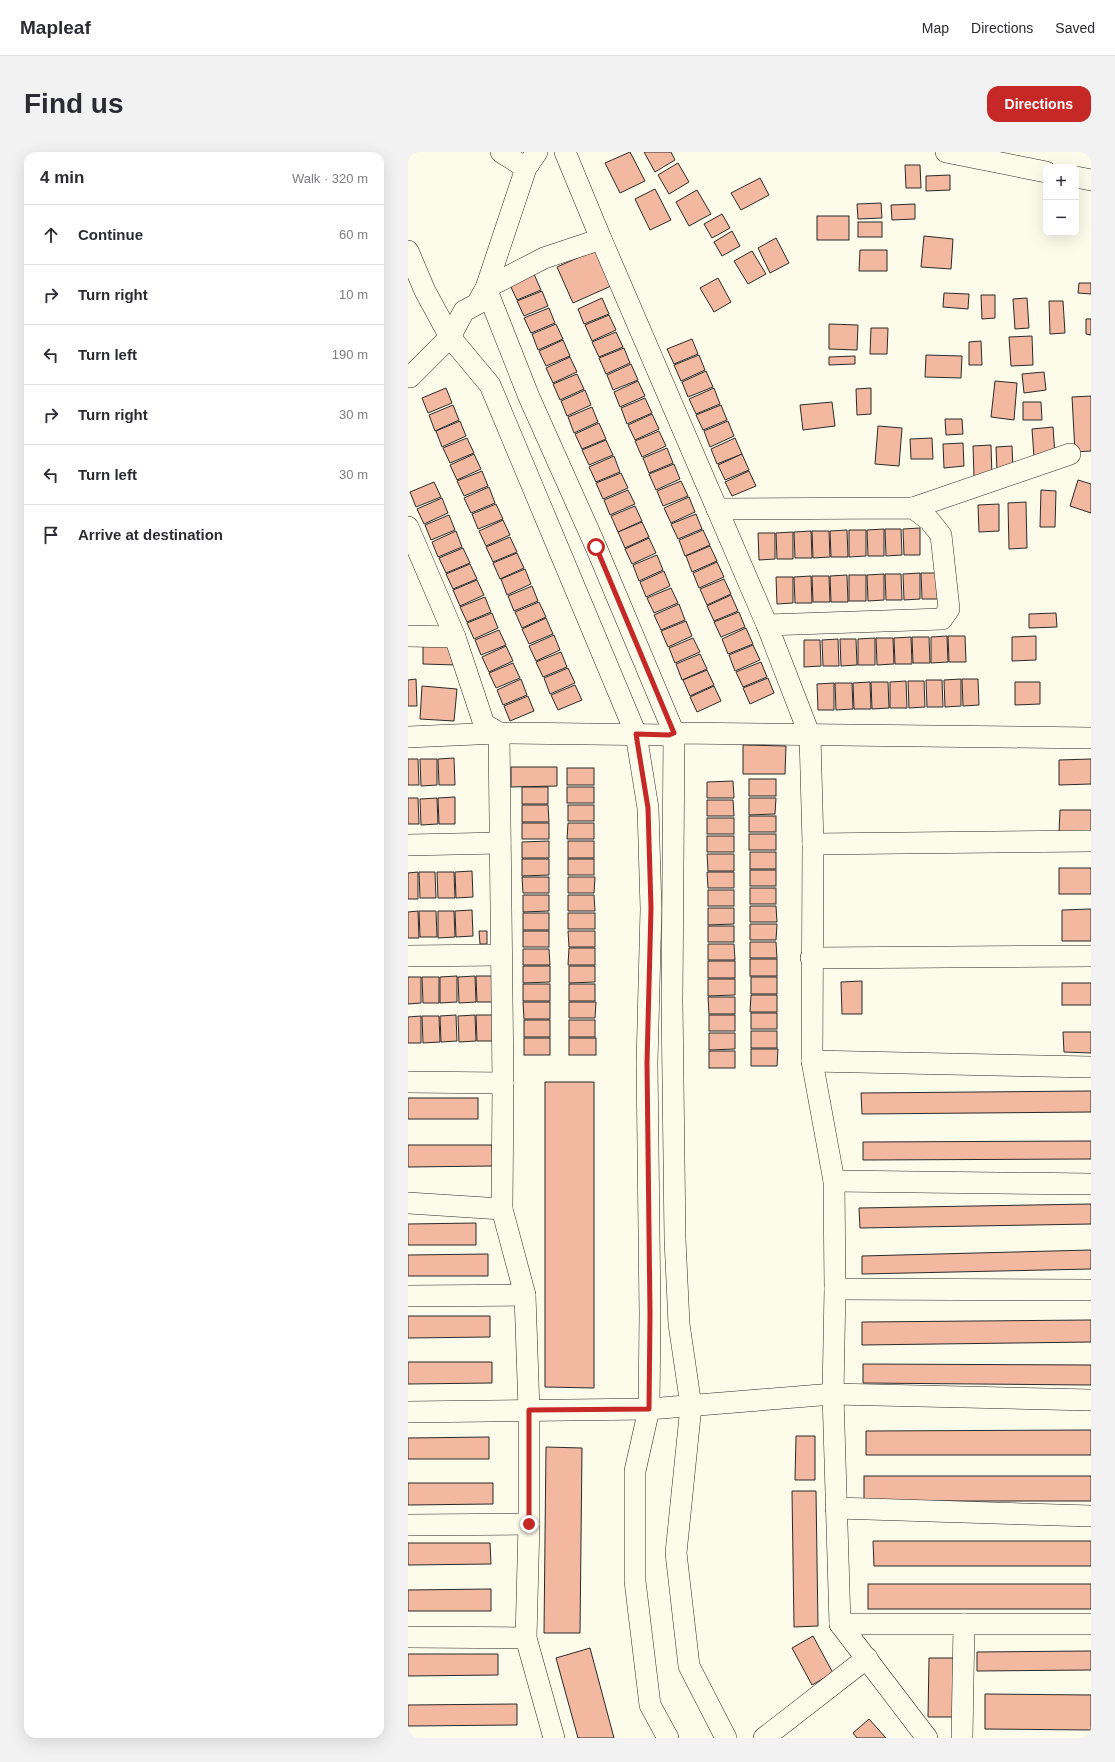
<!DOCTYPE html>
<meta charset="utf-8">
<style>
:root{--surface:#fff;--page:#f2f2f3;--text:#2b2b33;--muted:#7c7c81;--line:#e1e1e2;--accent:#c62828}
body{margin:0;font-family:Arial,sans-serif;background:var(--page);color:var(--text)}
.controls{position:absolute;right:12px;top:12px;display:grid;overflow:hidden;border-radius:8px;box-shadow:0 4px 16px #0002}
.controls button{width:36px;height:36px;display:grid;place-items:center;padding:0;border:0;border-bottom:1px solid var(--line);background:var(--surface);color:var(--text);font:20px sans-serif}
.stop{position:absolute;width:12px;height:12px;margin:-9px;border:3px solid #c62828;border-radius:50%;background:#fff}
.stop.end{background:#c62828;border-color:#fff;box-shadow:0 1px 4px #0008}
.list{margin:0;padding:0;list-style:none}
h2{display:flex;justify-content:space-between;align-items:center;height:52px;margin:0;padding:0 16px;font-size:17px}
h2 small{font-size:13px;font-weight:400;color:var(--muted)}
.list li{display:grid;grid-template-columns:26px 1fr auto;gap:12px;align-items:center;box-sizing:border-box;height:60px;padding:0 16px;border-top:1px solid var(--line)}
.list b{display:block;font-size:15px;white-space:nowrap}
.list em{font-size:13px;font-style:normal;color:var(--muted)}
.icon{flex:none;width:22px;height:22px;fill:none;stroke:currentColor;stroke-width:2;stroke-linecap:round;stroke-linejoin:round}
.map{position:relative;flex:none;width:683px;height:1586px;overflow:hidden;border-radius:12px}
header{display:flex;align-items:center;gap:24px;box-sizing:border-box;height:56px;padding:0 20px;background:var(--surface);border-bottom:1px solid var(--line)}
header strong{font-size:19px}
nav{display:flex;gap:22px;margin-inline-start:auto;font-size:14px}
.intro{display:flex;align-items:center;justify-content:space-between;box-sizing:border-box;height:96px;padding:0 24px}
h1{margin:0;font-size:28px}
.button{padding:10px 18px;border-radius:12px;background:var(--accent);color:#fff;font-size:14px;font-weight:700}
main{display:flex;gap:24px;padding:0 24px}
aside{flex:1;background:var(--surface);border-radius:12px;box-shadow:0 4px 16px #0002}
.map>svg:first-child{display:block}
.building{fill:#f2b8a0;stroke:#2b2b2b}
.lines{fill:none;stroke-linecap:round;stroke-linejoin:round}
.minor-casing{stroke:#2b2b2b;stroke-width:22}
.minor{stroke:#fdfbea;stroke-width:21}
.route{stroke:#c62828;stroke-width:5}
</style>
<header>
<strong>Mapleaf</strong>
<nav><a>Map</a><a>Directions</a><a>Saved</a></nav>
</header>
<div class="intro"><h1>Find us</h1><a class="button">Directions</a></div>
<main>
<aside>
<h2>4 min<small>Walk · 320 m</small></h2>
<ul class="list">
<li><svg class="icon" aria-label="ahead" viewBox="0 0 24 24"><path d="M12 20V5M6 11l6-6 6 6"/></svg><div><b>Continue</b></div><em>60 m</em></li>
<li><svg class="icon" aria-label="right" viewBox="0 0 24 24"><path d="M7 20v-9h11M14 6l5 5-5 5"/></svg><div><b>Turn right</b></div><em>10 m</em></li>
<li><svg class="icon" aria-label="left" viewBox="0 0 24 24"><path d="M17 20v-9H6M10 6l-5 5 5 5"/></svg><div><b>Turn left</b></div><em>190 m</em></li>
<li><svg class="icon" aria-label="right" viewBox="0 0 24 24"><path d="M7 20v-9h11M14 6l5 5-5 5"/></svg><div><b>Turn right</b></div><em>30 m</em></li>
<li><svg class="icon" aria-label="left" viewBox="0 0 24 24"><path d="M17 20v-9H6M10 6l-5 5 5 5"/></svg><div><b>Turn left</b></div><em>30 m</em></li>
<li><svg class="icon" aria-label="arrive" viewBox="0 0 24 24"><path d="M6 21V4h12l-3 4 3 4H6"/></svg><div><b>Arrive at destination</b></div></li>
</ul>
</aside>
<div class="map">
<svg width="683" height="1586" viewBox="0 0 683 1586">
<rect width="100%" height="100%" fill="#fdfbea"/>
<!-- building -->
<g class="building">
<polygon points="222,0 237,29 212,41 197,11"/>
<polygon points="236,0 263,0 267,8 247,20"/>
<polygon points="270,11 281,30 261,42 250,23"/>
<polygon points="497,13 512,13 513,36 498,36"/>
<polygon points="542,23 542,38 518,39 518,24"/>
<polygon points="352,26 361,43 333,58 323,41"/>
<polygon points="247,37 263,68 242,78 227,47"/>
<polygon points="289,38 303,62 281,74 268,50"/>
<polygon points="473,51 474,66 450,67 449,52"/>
<polygon points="507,52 507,67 484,68 483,53"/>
<polygon points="314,62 322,76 304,86 296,72"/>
<rect x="409" y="64" width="32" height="24"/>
<rect x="450" y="70" width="24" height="15"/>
<polygon points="324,79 332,94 314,104 306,90"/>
<polygon points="516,84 545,87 543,117 513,115"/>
<polygon points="368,86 381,111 362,121 350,96"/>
<polygon points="187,98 203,134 165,151 149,115"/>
<polygon points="452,98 479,98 479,119 451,119"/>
<polygon points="344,99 358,122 340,132 326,109"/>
<polygon points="126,122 133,138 109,148 102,133"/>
<polygon points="310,126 323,150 306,160 292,136"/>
<polygon points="671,131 683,131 683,142 670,141"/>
<polygon points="134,139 140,154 116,164 109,149"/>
<polygon points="536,141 561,142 560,157 535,155"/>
<polygon points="573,143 587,143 587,166 574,167"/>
<polygon points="194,146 201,162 176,172 170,157"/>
<polygon points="619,146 621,176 607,177 605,147"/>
<polygon points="641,149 655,149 657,181 642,182"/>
<polygon points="141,156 147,171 123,181 116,166"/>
<polygon points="201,163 208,178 184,189 177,173"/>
<polygon points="678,167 683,167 683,183 678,182"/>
<polygon points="148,172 155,187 130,198 124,182"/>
<polygon points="421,172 450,173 449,198 421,197"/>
<polygon points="463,176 480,176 479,202 462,202"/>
<polygon points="208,180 215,195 191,205 184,190"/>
<polygon points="624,184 625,213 603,214 601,185"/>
<polygon points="284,187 290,202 266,212 259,197"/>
<polygon points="155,188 162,204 138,214 131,199"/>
<polygon points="573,189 574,213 561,213 561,190"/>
<polygon points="216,196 222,211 198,222 191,206"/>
<polygon points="291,203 297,218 273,229 266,213"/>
<polygon points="518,203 554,204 553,226 517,225"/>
<polygon points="447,204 447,212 421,213 421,205"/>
<polygon points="162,205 169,220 145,231 138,216"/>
<polygon points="223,212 230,228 205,238 199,223"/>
<polygon points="298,219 305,235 280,245 274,230"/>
<polygon points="636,220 638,238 616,241 614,222"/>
<polygon points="169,222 176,237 152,248 145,232"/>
<polygon points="230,229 237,244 212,255 206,240"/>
<polygon points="587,229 609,231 606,268 583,265"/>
<polygon points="38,236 44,251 20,261 14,246"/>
<polygon points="306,236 312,252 288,262 281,247"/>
<polygon points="463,236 463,262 449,263 448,237"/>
<polygon points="177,238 183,253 159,264 153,249"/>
<polygon points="683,244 683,299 667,300 664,245"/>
<polygon points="237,246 244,261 219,272 213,256"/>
<polygon points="424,250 427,274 395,278 392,253"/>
<polygon points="615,250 633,250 634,268 615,268"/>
<polygon points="45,253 51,268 27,279 21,263"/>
<polygon points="313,253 319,268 295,278 288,263"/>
<polygon points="184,255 190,270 166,281 160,265"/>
<polygon points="244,262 251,277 227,288 220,273"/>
<polygon points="537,267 554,267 555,282 538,283"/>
<polygon points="52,269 58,284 34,295 28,279"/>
<polygon points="320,269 326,284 302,295 296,279"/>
<polygon points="191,271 198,287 174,297 167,282"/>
<polygon points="470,274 494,276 491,314 467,312"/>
<polygon points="645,275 647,303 626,305 624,277"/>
<polygon points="251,279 258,294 234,305 227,289"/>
<polygon points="59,286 66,301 42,311 35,296"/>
<polygon points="327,286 334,302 309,312 303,297"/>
<polygon points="524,286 525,307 503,307 502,287"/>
<polygon points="198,288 205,303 181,313 174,298"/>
<polygon points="555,291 556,314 536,316 535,292"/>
<polygon points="583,293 584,325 566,325 565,294"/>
<polygon points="604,294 605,317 589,319 588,295"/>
<polygon points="259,296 265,311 241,321 235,306"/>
<polygon points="66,302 73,317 49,328 42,313"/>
<polygon points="334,302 341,318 317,328 310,313"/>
<polygon points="206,304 212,320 188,330 181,315"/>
<polygon points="266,312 272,327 248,338 241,322"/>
<polygon points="74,319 80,334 56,344 49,329"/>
<polygon points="341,319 348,334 324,344 317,330"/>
<polygon points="213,321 220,336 195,347 188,331"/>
<polygon points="670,328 683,332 683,361 662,354"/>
<polygon points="273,329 280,344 255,354 249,339"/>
<polygon points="26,330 33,345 8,355 2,340"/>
<polygon points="81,335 87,351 63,361 56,346"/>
<polygon points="220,338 227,352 202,363 196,348"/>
<polygon points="633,338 648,339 647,375 632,375"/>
<polygon points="281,345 287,360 263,371 256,356"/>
<polygon points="34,346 40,361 16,372 9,357"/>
<polygon points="618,350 619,396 601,397 600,351"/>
<polygon points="88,352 95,367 70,377 64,362"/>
<polygon points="591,352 591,379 571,380 570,353"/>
<polygon points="227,354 234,369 210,380 203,364"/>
<polygon points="288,362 294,377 270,387 263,372"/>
<polygon points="41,363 47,378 23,388 17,373"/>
<polygon points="95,368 102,383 78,394 71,379"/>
<polygon points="234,370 241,385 217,396 210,380"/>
<polygon points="512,376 512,403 496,403 495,377"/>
<polygon points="476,377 476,404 460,404 459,378"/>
<polygon points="477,377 493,377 494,403 478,404"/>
<polygon points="295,378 302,393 277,404 271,388"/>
<polygon points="439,378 440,405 423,405 422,379"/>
<polygon points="441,378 458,378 458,404 441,405"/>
<polygon points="48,379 54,395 30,405 24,390"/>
<polygon points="403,379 404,406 387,406 386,380"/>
<polygon points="404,379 421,379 422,405 405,406"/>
<polygon points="385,380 385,407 369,407 368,381"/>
<polygon points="350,381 367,381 367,407 351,408"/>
<polygon points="102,385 109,400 85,410 78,395"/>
<polygon points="241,386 248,401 224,412 217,397"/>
<polygon points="302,394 309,409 284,420 278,404"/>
<polygon points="55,396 62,411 38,421 31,406"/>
<polygon points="109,401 116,416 92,427 85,411"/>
<polygon points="249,403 255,418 231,429 225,413"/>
<polygon points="309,410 316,425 291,436 285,421"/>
<polygon points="62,412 69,427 45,437 38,422"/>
<polygon points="117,417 123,432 99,443 93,427"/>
<polygon points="256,419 262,434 238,445 232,430"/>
<polygon points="512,421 512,447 496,448 495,422"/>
<polygon points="513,421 530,421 530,447 514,447"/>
<polygon points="476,422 476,448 460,449 459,423"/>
<polygon points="477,422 493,422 494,448 478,448"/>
<polygon points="439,423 440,450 423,450 422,424"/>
<rect x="441" y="423" width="17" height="26"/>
<polygon points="403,424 404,451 387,451 386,425"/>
<polygon points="404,424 421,424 422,450 405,450"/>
<polygon points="368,425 385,425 385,451 369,452"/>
<polygon points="316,427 323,442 299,453 292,437"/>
<polygon points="69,428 76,443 52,454 45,438"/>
<polygon points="124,434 130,449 106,459 100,444"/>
<polygon points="263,436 270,451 246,461 239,446"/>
<polygon points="323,443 330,459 306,469 299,454"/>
<polygon points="77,445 83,460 59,470 52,455"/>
<polygon points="131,450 138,465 114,476 107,460"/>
<polygon points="271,452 277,468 253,478 246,463"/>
<polygon points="331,460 337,475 313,485 306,470"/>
<polygon points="84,461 90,476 66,487 59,471"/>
<polygon points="648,461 649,475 621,476 621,462"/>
<polygon points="138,466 145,482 121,492 114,477"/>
<polygon points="278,469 284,484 260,495 253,479"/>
<polygon points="338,476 345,492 320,502 314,487"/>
<polygon points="91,478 98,493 73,503 67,488"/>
<polygon points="146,483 152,498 128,509 121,494"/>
<polygon points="539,484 540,510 523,511 523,485"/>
<polygon points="540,484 557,484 558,510 541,510"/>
<polygon points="628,484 628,508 604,509 604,485"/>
<polygon points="503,485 504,512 487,512 486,486"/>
<polygon points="504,485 521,485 522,511 505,511"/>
<polygon points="285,486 292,500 267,511 261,496"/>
<polygon points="467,486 467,513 450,513 450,487"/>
<polygon points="468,486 485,486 486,512 469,513"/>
<polygon points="430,487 431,514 415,514 414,488"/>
<polygon points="432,487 448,487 449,513 433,514"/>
<polygon points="396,488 412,488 413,514 396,515"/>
<polygon points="15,493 48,493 49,513 15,512"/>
<polygon points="345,493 352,508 327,519 321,503"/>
<polygon points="98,494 105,509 81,520 74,505"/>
<polygon points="153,500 159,515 135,525 128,510"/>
<polygon points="292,502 299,517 274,528 268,512"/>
<polygon points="353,510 359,525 335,535 328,520"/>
<polygon points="105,511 112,526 88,536 81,521"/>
<polygon points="160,516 167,531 142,542 136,526"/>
<polygon points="299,518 306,533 282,544 275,528"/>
<polygon points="360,526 366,541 342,552 335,536"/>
<polygon points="8,527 9,554 0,554 0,528"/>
<polygon points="113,527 119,543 95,553 89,538"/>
<polygon points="553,527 553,554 537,555 536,528"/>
<polygon points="554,527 570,527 571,553 555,554"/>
<polygon points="518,528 534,528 535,555 519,555"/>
<polygon points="498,529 499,556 482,556 482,530"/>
<polygon points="500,529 516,529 517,555 501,556"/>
<polygon points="462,530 463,557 446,557 445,531"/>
<polygon points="463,530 480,530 481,556 464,557"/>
<polygon points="607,530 632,530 632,552 607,553"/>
<polygon points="426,531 426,558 410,558 409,532"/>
<polygon points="427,531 444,531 445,557 428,558"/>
<polygon points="167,533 174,548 150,558 143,543"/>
<polygon points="14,534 49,537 46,569 12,567"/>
<polygon points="306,534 313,549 289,560 282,545"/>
<polygon points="120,544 126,559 102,569 96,554"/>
<polygon points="335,593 378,594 377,622 335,622"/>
<polygon points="46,606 47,633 31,633 30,607"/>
<polygon points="0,607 10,607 11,633 0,633"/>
<polygon points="12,607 29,607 29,633 13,634"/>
<polygon points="683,607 683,632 651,633 651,608"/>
<polygon points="103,615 149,615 149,634 103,635"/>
<rect x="159" y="616" width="27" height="17"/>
<rect x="341" y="627" width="27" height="17"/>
<polygon points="325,629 326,646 299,646 299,630"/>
<rect x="114" y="635" width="26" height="17"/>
<rect x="159" y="635" width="27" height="16"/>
<polygon points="47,645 47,672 31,672 30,646"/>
<polygon points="0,646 10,646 11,672 0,672"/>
<polygon points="29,646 30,672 13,673 12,647"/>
<polygon points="341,646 368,646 367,662 341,663"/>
<polygon points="299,648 325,648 326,664 299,664"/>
<polygon points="114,653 140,653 141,670 114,670"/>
<rect x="160" y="653" width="26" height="16"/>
<polygon points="652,658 683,658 683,681 651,681"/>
<rect x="341" y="664" width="27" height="16"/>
<rect x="299" y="666" width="27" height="16"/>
<rect x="114" y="671" width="27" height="16"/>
<polygon points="160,671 186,671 186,687 159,687"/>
<rect x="341" y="682" width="27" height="16"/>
<rect x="299" y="684" width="27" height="16"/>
<polygon points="141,689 141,706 114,706 114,690"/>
<rect x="160" y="689" width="26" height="17"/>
<rect x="342" y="700" width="26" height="17"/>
<polygon points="299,702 326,702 326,719 300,719"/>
<polygon points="114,707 141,707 141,723 114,724"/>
<rect x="160" y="707" width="26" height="16"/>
<rect x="651" y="716" width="32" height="26"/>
<rect x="342" y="718" width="26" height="16"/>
<polygon points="64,719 65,745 48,746 47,720"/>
<polygon points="10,720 10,747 0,747 0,721"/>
<polygon points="11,720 27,720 28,746 12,746"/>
<polygon points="29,720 46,720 47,746 30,746"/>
<polygon points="299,720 326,720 326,736 300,736"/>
<polygon points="114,725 141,725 141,741 115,741"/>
<polygon points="160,725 187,725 186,741 160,741"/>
<rect x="342" y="736" width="26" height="16"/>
<rect x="300" y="738" width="26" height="16"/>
<polygon points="115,743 141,743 141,759 115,760"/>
<polygon points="160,743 186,743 187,759 160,759"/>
<polygon points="342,754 368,754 369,770 342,770"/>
<polygon points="300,756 326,756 326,772 300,773"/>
<polygon points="683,757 683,789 654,789 654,758"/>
<polygon points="64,758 65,784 48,785 47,759"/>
<polygon points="10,759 11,786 0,786 0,760"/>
<polygon points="11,759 28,759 29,785 12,785"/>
<polygon points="30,759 46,759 47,785 30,786"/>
<rect x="115" y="761" width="26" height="17"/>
<rect x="160" y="761" width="27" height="16"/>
<polygon points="342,772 369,772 368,788 342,788"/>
<rect x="300" y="774" width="26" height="16"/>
<polygon points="71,779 79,779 79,792 72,792"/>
<rect x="115" y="779" width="26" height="16"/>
<polygon points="160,779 187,779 187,795 161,795"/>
<polygon points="342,790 368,790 369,806 342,806"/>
<polygon points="300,792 326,792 327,808 300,808"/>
<polygon points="161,796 187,796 187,813 160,813"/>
<polygon points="115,797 141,797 142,813 115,813"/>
<rect x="342" y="807" width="27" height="17"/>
<rect x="300" y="809" width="27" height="17"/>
<polygon points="115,814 142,814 142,830 115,831"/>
<polygon points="161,814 187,814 187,830 161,831"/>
<polygon points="49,824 49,850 32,851 32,825"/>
<polygon points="67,824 68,850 51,851 50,825"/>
<polygon points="68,824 84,824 85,850 69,850"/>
<polygon points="0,825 13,825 13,851 0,852"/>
<polygon points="14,825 31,825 31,851 15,851"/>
<rect x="343" y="825" width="26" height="17"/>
<polygon points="300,827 327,827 327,843 300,844"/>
<polygon points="454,829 454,862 434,862 433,830"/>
<rect x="654" y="831" width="29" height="22"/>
<rect x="115" y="832" width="27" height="17"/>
<rect x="161" y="832" width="26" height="17"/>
<polygon points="343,843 369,843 369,860 342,860"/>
<polygon points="300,845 327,845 327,862 301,862"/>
<polygon points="115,850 142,850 142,867 116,867"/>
<polygon points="161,850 188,850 187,866 161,866"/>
<rect x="343" y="861" width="26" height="16"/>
<polygon points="48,863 49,889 33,890 32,864"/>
<polygon points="67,863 68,889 51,890 50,864"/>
<polygon points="68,863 85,863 86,889 69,889"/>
<rect x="301" y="863" width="26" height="16"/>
<polygon points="13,864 13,891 0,891 0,865"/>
<polygon points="14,864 31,864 32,890 15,891"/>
<rect x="116" y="868" width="26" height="17"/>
<rect x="161" y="868" width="26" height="17"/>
<rect x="343" y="879" width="26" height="17"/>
<polygon points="655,880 683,880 683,901 656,900"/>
<polygon points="301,881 327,881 327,897 301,898"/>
<rect x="116" y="886" width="26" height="17"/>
<rect x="161" y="886" width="27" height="17"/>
<polygon points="343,897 370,897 369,914 343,914"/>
<rect x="301" y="899" width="26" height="17"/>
<polygon points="137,930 186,930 186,1236 137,1235"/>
<polygon points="683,939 683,960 454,962 453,941"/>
<rect x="0" y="946" width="70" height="21"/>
<polygon points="683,989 683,1007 455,1008 455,990"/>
<polygon points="0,993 84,993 85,1014 0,1015"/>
<polygon points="683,1052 683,1072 452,1076 451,1056"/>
<polygon points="68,1071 68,1093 0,1093 0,1072"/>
<polygon points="683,1098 683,1117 454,1122 454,1104"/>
<polygon points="80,1102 80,1124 0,1124 0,1103"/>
<polygon points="0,1164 82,1164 82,1185 0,1186"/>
<polygon points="683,1168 683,1190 454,1193 454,1170"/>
<polygon points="0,1210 84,1210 84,1231 0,1232"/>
<polygon points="455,1212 683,1213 683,1233 455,1231"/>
<polygon points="683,1278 683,1303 458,1303 458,1279"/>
<polygon points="388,1284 407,1284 407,1328 387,1328"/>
<polygon points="81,1285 81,1307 0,1307 0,1286"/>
<polygon points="138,1295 174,1296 172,1481 136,1481"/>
<rect x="456" y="1324" width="227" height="25"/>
<polygon points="0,1331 85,1331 85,1352 0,1353"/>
<polygon points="384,1339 408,1339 410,1474 386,1475"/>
<polygon points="465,1389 683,1389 683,1414 466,1414"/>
<polygon points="0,1391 82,1391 83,1412 0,1413"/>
<rect x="460" y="1432" width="223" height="25"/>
<polygon points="83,1437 83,1459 0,1459 0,1438"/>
<polygon points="405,1484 425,1521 404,1533 384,1496"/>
<polygon points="182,1496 206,1586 170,1586 148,1506"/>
<polygon points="683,1499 683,1518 569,1519 569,1500"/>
<polygon points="0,1502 90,1502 90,1523 0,1524"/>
<polygon points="521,1506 547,1506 546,1565 520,1565"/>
<polygon points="577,1542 683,1543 683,1578 577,1577"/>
<polygon points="109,1552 109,1573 0,1574 0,1553"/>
<polygon points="461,1567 478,1586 449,1586 445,1581"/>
</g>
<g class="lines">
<defs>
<g id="minor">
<polyline points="93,0 118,16"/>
<polyline points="157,0 193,87 136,106 78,136 121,245 188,395 266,581 264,849 267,1087 271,1172 283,1254 268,1401 281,1514 318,1586"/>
<polyline points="538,0 638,20"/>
<polyline points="668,25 683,28"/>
<polyline points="193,87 359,473 402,584 405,692 404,909 426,1029 427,1137 425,1242 432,1472 519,1586"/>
<polyline points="0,99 17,139 42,185 82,233 228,582 240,656 243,757 239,911 242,1162 241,1257 227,1319 227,1429 242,1553 260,1586"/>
<polyline points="0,225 2,225 42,185 56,159 69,152 78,136 118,16 129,0"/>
<polyline points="505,356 662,302"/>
<polyline points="309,357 505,356 521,368 533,383 541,457 534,467 359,473"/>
<polyline points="0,375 47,485 76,572 91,581 95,931 94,1057 117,1143 121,1258 121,1372 118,1486 146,1586"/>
<polyline points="0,484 47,485"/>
<polyline points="0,585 91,581 261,583 266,581 683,586"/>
<polyline points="405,692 683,689"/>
<polyline points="0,693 92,691"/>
<polyline points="0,804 93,803"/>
<polyline points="403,806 683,804"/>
<polyline points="404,909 683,915"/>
<polyline points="0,930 95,931"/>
<polyline points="426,1029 683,1032"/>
<polyline points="0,1051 94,1057"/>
<polyline points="427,1137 683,1138"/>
<polyline points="0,1144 117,1143"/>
<polyline points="0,1260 241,1257 425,1242 683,1248"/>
<polyline points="428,1356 683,1364"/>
<polyline points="0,1373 121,1372"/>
<polyline points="432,1472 683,1472"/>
<polyline points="0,1485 118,1486"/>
<polyline points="356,1586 459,1506"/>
<polyline points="554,1586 556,1472"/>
</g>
</defs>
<!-- minor casing -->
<use href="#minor" class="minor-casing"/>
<!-- minor -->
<use href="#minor" class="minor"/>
</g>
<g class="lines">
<!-- route -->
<polyline class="route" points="121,1372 121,1258 241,1257 242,1162 239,911 243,756 240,656 228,582 261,583 266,581 188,395"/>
</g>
</svg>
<div class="controls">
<button>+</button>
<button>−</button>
</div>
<div class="stop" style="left:188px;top:395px"></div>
<div class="stop end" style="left:121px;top:1372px"></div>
</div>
</main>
